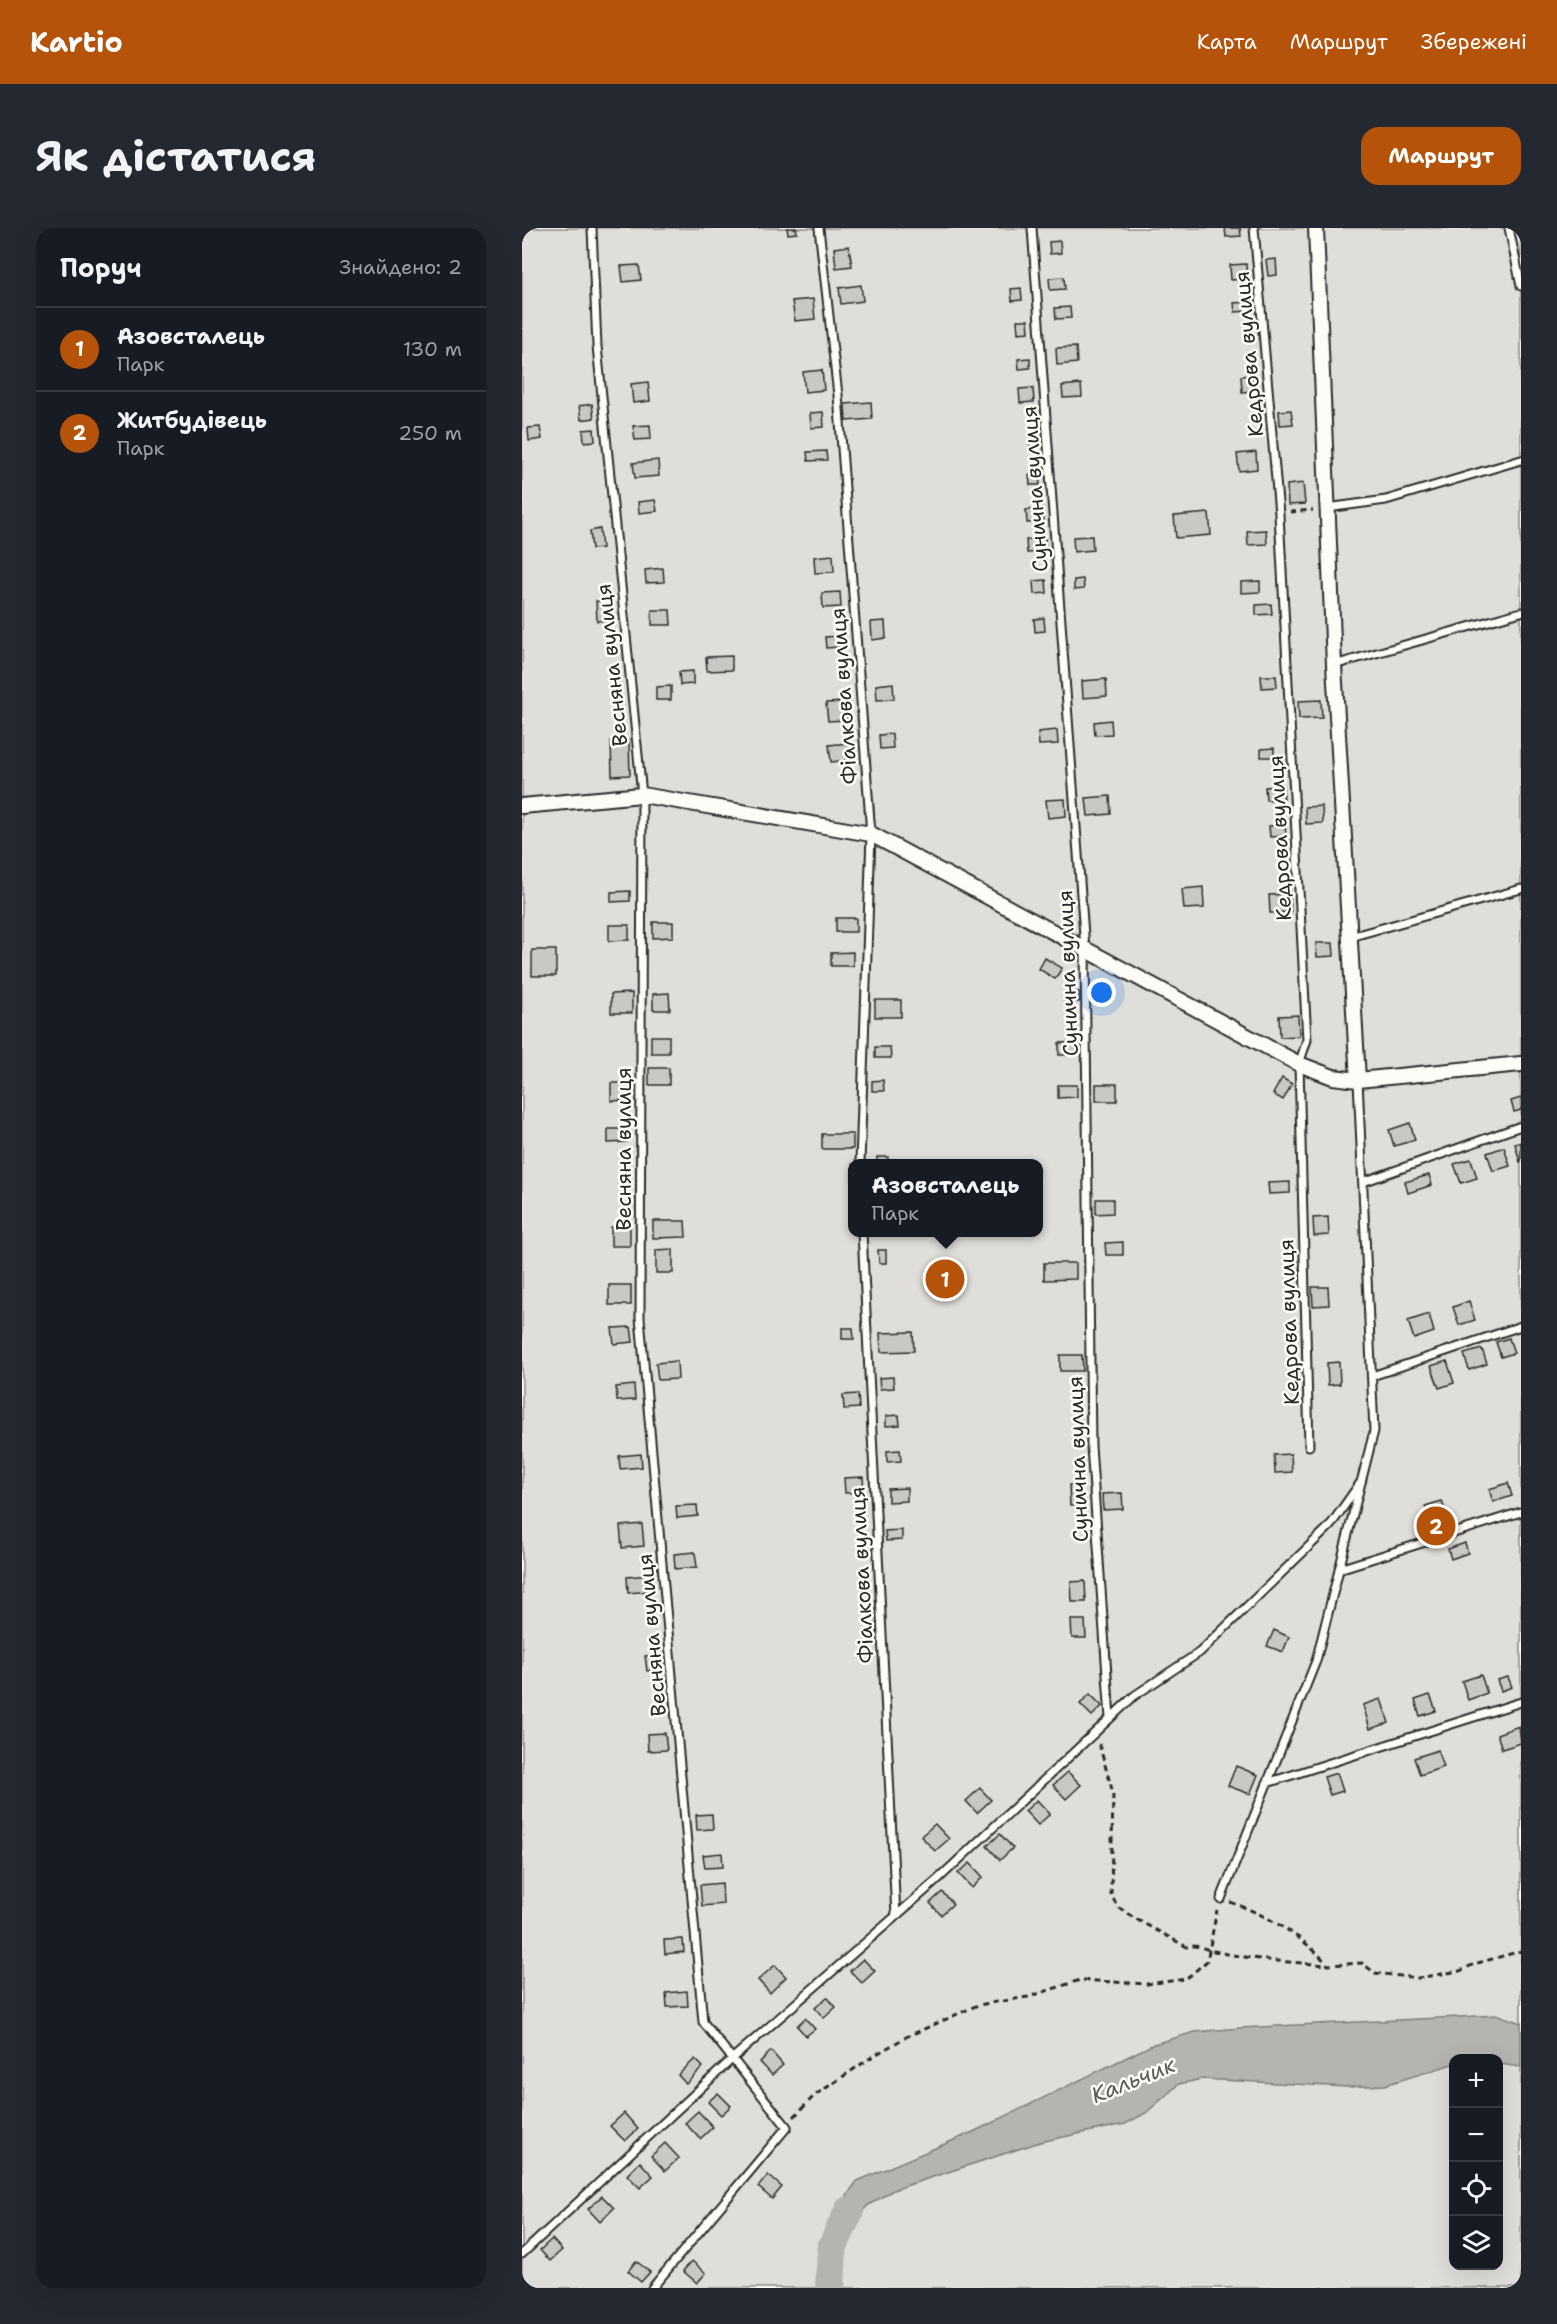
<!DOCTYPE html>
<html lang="uk">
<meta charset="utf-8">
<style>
:root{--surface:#171b24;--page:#242831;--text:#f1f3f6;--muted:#9ea1a6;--line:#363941;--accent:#b45309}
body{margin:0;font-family:"Shantell Sans",sans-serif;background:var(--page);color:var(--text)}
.controls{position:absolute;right:18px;bottom:18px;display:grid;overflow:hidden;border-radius:12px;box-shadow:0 6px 24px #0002}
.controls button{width:54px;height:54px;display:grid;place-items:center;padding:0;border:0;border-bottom:2px solid var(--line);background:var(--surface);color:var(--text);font:30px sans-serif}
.you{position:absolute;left:580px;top:765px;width:21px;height:21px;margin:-15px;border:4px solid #fff;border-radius:50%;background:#1a73e8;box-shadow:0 0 0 9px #1a73e833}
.badge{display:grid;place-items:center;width:39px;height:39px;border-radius:50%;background:var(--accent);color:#fff;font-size:20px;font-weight:700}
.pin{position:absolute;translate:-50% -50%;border:3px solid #fff;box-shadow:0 2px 6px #0006}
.popup{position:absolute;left:326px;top:931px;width:195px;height:78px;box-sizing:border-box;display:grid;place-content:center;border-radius:12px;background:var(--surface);filter:drop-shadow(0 2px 4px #0005);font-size:20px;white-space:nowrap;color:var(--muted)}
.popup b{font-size:22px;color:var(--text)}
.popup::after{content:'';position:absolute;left:50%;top:100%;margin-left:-12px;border:12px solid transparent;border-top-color:var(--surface)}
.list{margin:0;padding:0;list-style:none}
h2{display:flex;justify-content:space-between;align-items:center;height:78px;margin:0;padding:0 24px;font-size:26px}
h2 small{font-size:20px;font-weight:400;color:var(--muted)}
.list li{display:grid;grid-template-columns:39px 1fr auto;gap:18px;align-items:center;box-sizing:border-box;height:84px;padding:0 24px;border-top:2px solid var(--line)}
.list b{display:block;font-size:22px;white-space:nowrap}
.list p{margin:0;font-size:20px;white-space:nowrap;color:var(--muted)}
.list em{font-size:20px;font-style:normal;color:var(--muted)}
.icon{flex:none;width:33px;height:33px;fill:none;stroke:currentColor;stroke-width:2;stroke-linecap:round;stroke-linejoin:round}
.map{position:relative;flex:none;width:999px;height:2060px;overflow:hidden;border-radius:18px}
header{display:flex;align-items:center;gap:36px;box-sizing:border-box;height:84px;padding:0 30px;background:var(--accent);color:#fff}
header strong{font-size:28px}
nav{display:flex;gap:33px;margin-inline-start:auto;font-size:21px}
.intro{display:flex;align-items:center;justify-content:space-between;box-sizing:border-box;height:144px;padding:0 36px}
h1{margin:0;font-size:42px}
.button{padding:15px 27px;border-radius:18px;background:var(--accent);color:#fff;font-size:21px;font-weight:700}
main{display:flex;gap:36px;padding:0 36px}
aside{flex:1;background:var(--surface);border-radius:18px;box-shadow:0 6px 24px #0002}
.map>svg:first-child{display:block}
.green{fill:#dfdeda;stroke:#858482;stroke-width:1.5;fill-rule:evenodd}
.water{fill:#b5b4b1;stroke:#7e7d7b;stroke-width:1.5}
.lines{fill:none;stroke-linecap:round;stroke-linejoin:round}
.river{stroke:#b5b4b1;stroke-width:30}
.building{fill:#c9c8c4;stroke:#2b2b2b;stroke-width:1.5}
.lane-casing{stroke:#2b2b2b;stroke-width:11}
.street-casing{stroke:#2b2b2b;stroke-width:18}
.path{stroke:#2b2b2b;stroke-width:3;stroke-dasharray:6 4.5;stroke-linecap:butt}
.lane{stroke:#fdfcf7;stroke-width:7}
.street{stroke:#fdfcf7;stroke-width:14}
.labels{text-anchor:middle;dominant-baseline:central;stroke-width:5;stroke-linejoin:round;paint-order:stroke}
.street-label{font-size:21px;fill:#2b2b2b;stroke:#fdfcf7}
.water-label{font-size:22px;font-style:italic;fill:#5b5b5a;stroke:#fdfcf7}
</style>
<header>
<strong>Kartio</strong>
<nav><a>Карта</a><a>Маршрут</a><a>Збережені</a></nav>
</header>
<div class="intro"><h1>Як дістатися</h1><a class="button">Маршрут</a></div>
<main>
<aside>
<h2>Поруч<small>Знайдено: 2</small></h2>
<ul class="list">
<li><span class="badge">1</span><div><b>Азовсталець</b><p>Парк</p></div><em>130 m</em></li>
<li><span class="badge">2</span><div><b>Житбудівець</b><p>Парк</p></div><em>250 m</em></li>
</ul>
</aside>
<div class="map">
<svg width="999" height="2060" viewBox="0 0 999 2060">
<rect width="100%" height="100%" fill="#fdfcf7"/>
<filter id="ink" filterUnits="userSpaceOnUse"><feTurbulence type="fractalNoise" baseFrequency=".0167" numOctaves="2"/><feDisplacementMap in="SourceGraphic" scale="12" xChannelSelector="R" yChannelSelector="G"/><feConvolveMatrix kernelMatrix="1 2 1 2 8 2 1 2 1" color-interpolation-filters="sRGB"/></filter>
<g filter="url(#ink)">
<!-- green -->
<path class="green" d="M0,0H999V2060H0ZM330,936H516V1004H330ZM932,1830H976V2038H932Z"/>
<!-- water -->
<polygon class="water" points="976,1787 999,1795 999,1839 977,1836 976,1830 932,1830 931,1836 863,1857 825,1859 680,1851 657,1856 624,1885 603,1896 518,1914 371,1962 345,1978 310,2020 321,1973 335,1953 451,1904 632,1816 673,1804 718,1800"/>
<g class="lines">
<!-- river -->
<polyline class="river" points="308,2060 310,2020 327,1983"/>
</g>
<!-- building -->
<g class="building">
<polygon points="265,0 274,0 275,5 266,6"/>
<polygon points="703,0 718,0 719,8 704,9"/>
<polygon points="538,13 539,25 528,26 527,14"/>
<polygon points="327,18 330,38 314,40 312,20"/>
<polygon points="754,31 755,47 746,48 744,32"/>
<polygon points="724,36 725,51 709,52 708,37"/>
<polygon points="117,37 119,52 101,54 99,38"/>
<polygon points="542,49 543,61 528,62 527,50"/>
<polygon points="339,57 341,73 319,76 317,60"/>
<polygon points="499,60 500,72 490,73 489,61"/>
<polygon points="291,71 293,91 273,93 270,73"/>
<polygon points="725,74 726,83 713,84 712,75"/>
<polygon points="548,79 549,90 534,91 533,80"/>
<polygon points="495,92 506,92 507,104 496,105"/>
<polygon points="554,119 555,135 535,137 534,120"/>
<polygon points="508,130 508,140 497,141 496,131"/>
<polygon points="300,142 302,162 283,164 281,144"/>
<polygon points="730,147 731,163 720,164 719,148"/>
<polygon points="126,154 128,173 111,175 109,156"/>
<polygon points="559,156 560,169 541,170 540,158"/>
<polygon points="511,160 512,174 498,175 497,161"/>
<polygon points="349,174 350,191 324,193 323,176"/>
<polygon points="70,176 72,190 59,192 57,178"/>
<polygon points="769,182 771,196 758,197 757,183"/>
<polygon points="301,184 302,199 289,200 288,185"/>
<polygon points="128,197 129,211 113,212 111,198"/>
<polygon points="18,199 20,211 7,213 6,200"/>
<polygon points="72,201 73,213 62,214 61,202"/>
<polygon points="517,205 518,218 508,219 507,206"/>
<polygon points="304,223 305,232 286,233 285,224"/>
<polygon points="734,224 735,241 717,243 715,226"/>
<polygon points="136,232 137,248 113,250 111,235"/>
<polygon points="517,246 518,257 508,257 507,247"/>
<polygon points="781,255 783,276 766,277 765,257"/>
<polygon points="133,272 135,283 117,285 116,274"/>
<polygon points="521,281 522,294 505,295 504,282"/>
<polygon points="687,285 689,307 654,310 652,288"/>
<polygon points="78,301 80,320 70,321 68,303"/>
<polygon points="744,302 745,316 726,317 725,303"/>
<polygon points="570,308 571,322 552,324 551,309"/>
<polygon points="523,310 524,324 505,325 504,312"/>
<polygon points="311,327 312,344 293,345 292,329"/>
<polygon points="141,340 142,354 124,355 123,342"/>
<polygon points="561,351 562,361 552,362 552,352"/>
<polygon points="524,352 525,365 512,366 511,353"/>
<polygon points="738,353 738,364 719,365 719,354"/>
<polygon points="318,364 319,379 301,380 300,365"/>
<polygon points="74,373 87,373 87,392 75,393"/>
<polygon points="749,376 750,386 734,387 734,377"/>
<polygon points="130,382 148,382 149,397 130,397"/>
<polygon points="522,390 523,403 513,404 512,391"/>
<polygon points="363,393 364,410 350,412 349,394"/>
<polygon points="317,408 317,419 304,420 303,409"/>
<polygon points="210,428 210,442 185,443 184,429"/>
<polygon points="171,443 171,456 158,457 157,444"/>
<polygon points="739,448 754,448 755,459 740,460"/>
<polygon points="584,451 585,468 561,470 560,453"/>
<polygon points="371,455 372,471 355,472 354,457"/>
<polygon points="149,458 149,472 134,472 134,459"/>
<polygon points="799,472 800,490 777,491 776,473"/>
<polygon points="323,474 325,492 306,493 304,475"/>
<polygon points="589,492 590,506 573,507 572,494"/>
<polygon points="535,502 536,516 517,517 516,504"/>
<polygon points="370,506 371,520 358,521 357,507"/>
<polygon points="107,512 108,547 90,548 89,513"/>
<polygon points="326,515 327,532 309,534 307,517"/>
<polygon points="752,520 752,529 739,529 739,521"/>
<polygon points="761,558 762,571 744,572 743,559"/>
<polygon points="588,568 589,586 566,588 564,570"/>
<polygon points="543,571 544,588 526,590 524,572"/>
<polygon points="800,578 801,595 784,596 783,579"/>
<polygon points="763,597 764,608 748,609 747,598"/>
<polygon points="681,659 682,680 662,681 660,661"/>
<polygon points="108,663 108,673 89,674 89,664"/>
<polygon points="768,666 769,684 748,685 747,667"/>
<rect x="314" y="690" width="20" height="14"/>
<polygon points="131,694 151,694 151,709 131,710"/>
<polygon points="87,697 107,697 107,712 87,713"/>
<polygon points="794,715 811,715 812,728 795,729"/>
<rect x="10" y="722" width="24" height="26"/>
<polygon points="331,724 331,738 309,738 309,725"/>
<polygon points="523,730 540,740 533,751 517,741"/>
<rect x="542" y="764" width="15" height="10"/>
<polygon points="110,765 110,785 89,785 89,766"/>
<polygon points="147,765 148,782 131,782 131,766"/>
<rect x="353" y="772" width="26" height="17"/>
<polygon points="776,787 777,808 758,809 757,788"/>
<rect x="129" y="808" width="18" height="17"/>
<polygon points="554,814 555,827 537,827 537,815"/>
<polygon points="353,819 368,819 369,830 353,830"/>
<rect x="127" y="840" width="20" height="17"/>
<polygon points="760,850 770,856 761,872 751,866"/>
<polygon points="361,852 362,863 350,863 350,853"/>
<polygon points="89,855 106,855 106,872 89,873"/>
<rect x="574" y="856" width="21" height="17"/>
<polygon points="536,857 555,857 555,869 536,870"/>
<polygon points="999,870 999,882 992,884 989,873"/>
<polygon points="888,895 893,912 872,918 867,902"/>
<polygon points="86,901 104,901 105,914 86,915"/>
<rect x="300" y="906" width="31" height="15"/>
<polygon points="999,914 999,933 998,934 993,916"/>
<polygon points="982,919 988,938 971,943 965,925"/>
<rect x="355" y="929" width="11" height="7"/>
<polygon points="949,931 955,950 939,955 932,936"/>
<polygon points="907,947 910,957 886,965 883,954"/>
<polygon points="768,954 768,965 747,966 746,955"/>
<polygon points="574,971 591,971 591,985 574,986"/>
<polygon points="806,989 807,1007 792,1008 791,990"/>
<polygon points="131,993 163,993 164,1009 131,1010"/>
<rect x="89" y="999" width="19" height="19"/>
<polygon points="601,1014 601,1027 584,1027 583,1015"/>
<polygon points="151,1021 151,1045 134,1045 134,1022"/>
<polygon points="356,1022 364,1022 364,1035 357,1035"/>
<polygon points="522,1035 554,1035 554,1051 522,1052"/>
<rect x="87" y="1057" width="22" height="20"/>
<polygon points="790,1059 806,1059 807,1077 791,1078"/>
<polygon points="947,1073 953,1092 937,1097 931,1079"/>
<polygon points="907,1086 912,1104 892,1111 886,1093"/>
<polygon points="109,1099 111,1114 92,1116 90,1100"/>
<polygon points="320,1100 331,1100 332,1111 320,1111"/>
<polygon points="391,1104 392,1123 359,1124 358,1105"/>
<polygon points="987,1110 992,1125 979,1129 974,1114"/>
<polygon points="960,1121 965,1136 947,1142 942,1126"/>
<polygon points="538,1127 560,1127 561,1143 538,1143"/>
<polygon points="155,1133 156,1151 136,1152 134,1135"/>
<polygon points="925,1133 932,1155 917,1160 909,1138"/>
<polygon points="817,1134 818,1156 806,1157 805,1135"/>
<polygon points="371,1149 372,1160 358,1161 357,1150"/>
<polygon points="112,1157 113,1172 95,1173 94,1159"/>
<polygon points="336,1166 337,1180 322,1181 321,1167"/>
<polygon points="377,1187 378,1197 364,1198 364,1188"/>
<polygon points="378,1222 379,1233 365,1234 365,1223"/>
<polygon points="119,1226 120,1239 98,1241 97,1228"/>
<polygon points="769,1226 770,1244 753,1245 752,1227"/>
<polygon points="341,1249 342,1264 323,1265 322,1250"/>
<polygon points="986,1255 990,1268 971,1274 967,1261"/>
<polygon points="558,1256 559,1277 548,1278 547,1257"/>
<polygon points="385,1260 385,1273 366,1274 366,1261"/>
<polygon points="600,1265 601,1281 581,1282 580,1266"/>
<polygon points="920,1273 924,1286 907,1291 903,1278"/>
<polygon points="175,1277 176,1288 155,1290 154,1278"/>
<polygon points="120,1296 122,1318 100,1320 98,1298"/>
<polygon points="380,1302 380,1312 364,1313 363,1303"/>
<polygon points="943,1315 946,1325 929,1331 926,1321"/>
<polygon points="173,1324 175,1339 153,1341 152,1326"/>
<polygon points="127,1347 129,1363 106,1365 105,1349"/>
<polygon points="563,1353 564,1374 550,1374 549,1354"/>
<polygon points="549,1392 563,1392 564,1410 550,1410"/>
<polygon points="752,1402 767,1409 761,1424 745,1418"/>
<polygon points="140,1427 141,1441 125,1443 123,1428"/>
<polygon points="959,1447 965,1465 946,1472 940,1453"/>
<polygon points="986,1449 990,1459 979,1463 975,1452"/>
<polygon points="568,1466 580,1478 570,1488 558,1476"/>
<polygon points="908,1467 914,1483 898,1488 893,1472"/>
<polygon points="859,1471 867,1495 848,1501 841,1477"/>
<polygon points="997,1498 999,1515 980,1521 975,1506"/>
<polygon points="143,1505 145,1522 126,1523 125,1506"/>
<polygon points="916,1522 922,1539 898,1547 892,1530"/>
<polygon points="714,1538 736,1547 728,1566 706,1558"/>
<polygon points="546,1544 559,1557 544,1571 531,1557"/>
<polygon points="815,1545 821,1563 808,1567 802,1549"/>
<polygon points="458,1560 469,1572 455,1585 444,1573"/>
<polygon points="515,1572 528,1586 516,1597 503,1583"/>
<polygon points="190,1586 191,1601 175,1602 174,1587"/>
<polygon points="413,1596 427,1611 413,1623 399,1608"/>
<polygon points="478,1606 491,1620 478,1632 465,1618"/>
<polygon points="200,1625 201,1639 183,1640 181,1627"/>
<polygon points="448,1635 461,1649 450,1660 436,1645"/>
<polygon points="200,1655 201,1676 180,1678 178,1657"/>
<polygon points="420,1664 431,1676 419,1687 408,1675"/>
<polygon points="161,1711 162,1724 143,1726 142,1712"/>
<polygon points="341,1731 353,1743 340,1755 328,1743"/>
<polygon points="253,1737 264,1749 248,1765 236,1752"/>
<polygon points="165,1763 166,1778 145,1779 144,1765"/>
<polygon points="305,1769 314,1779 302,1790 293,1780"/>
<polygon points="283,1790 293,1801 284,1808 275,1798"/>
<polygon points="249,1823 261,1837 250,1847 238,1834"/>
<polygon points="173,1831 181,1839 164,1856 156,1847"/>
<polygon points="196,1865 209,1878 199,1887 186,1874"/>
<polygon points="176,1883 191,1899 178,1911 163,1895"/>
<polygon points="102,1885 116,1901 103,1913 88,1898"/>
<polygon points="143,1915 157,1930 143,1943 129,1928"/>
<polygon points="118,1934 131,1948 118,1960 105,1947"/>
<polygon points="246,1947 260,1959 250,1971 236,1959"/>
<polygon points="80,1968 92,1980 78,1994 66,1981"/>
<polygon points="30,2011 40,2022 28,2033 18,2022"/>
<polygon points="114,2033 128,2044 119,2054 106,2043"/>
<polygon points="170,2033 184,2045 175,2055 161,2043"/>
</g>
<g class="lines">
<defs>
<g id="lane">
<polyline points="70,0 75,118 120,567 118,1090 181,1794 265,1899 130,2060"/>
<polyline points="297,0 316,167 349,606 338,936"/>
<polyline points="510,0 563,721 569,1218 588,1490"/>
<polyline points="732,0 757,286 785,812 777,836 787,1218"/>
<polyline points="987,0 999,58"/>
<polyline points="805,280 864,272 999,232"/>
<polyline points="812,437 999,384"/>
<polyline points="828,709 999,661"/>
<polyline points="841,954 999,898"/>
<polyline points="340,1004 374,1688"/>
<polyline points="850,1148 999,1098"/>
<polyline points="817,1341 999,1284"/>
<polyline points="745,1555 999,1474"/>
<polyline points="699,1671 794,1433 852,1203 836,852"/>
<polyline points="0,2026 210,1831 414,1653 612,1468 678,1424 808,1298 839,1254"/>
</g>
<g id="street">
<polyline points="794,0 812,437 836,852"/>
<polyline points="0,578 120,567 349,606 777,836 811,849 836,852 999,836"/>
</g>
</defs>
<!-- lane casing -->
<use href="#lane" class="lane-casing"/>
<!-- street casing -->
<use href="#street" class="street-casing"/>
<!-- path -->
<g class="path">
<polyline points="768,284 791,282"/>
<path d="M577,1516L591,1565L589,1667L596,1679L612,1690L665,1719C676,1716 681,1721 692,1723C729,1732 767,1734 805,1737"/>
<path d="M708,1674C745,1687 781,1708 806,1737L840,1735L853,1745L896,1750L938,1743L952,1736L999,1723"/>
<polyline points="272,1889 292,1868 353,1827 384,1809 456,1777 506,1769 558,1752 625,1756 664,1751 685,1733 695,1682"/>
</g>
<!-- lane -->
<use href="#lane" class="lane"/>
<!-- street -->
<use href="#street" class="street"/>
</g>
</g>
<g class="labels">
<!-- street labels -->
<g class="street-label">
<text transform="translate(727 126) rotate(-95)">Кедрова вулиця</text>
<text transform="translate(513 261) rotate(-94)">Сунична вулиця</text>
<text transform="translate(90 437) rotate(-96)">Весняна вулиця</text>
<text transform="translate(322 468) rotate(-94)">Фіалкова вулиця</text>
<text transform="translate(758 610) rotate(-93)">Кедрова вулиця</text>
<text transform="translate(546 745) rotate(-92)">Сунична вулиця</text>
<text transform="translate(102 921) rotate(-90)">Весняна вулиця</text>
<text transform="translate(767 1094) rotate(-92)">Кедрова вулиця</text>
<text transform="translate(556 1231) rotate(-92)">Сунична вулиця</text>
<text transform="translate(340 1347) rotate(-93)">Фіалкова вулиця</text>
<text transform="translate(130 1407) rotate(-95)">Весняна вулиця</text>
</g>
<!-- water labels -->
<g class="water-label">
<text transform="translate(611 1852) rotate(-22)">Кальчик</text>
</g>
</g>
</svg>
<div class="controls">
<button>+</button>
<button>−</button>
<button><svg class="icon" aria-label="locate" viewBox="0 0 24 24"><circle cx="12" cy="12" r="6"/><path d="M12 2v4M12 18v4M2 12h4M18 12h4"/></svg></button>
<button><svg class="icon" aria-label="layers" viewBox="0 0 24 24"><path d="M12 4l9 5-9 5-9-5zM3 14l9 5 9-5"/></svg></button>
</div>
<div class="you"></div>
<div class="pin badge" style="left:423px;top:1051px">1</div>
<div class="popup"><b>Азовсталець</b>Парк</div>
<div class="pin badge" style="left:914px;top:1298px">2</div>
</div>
</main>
